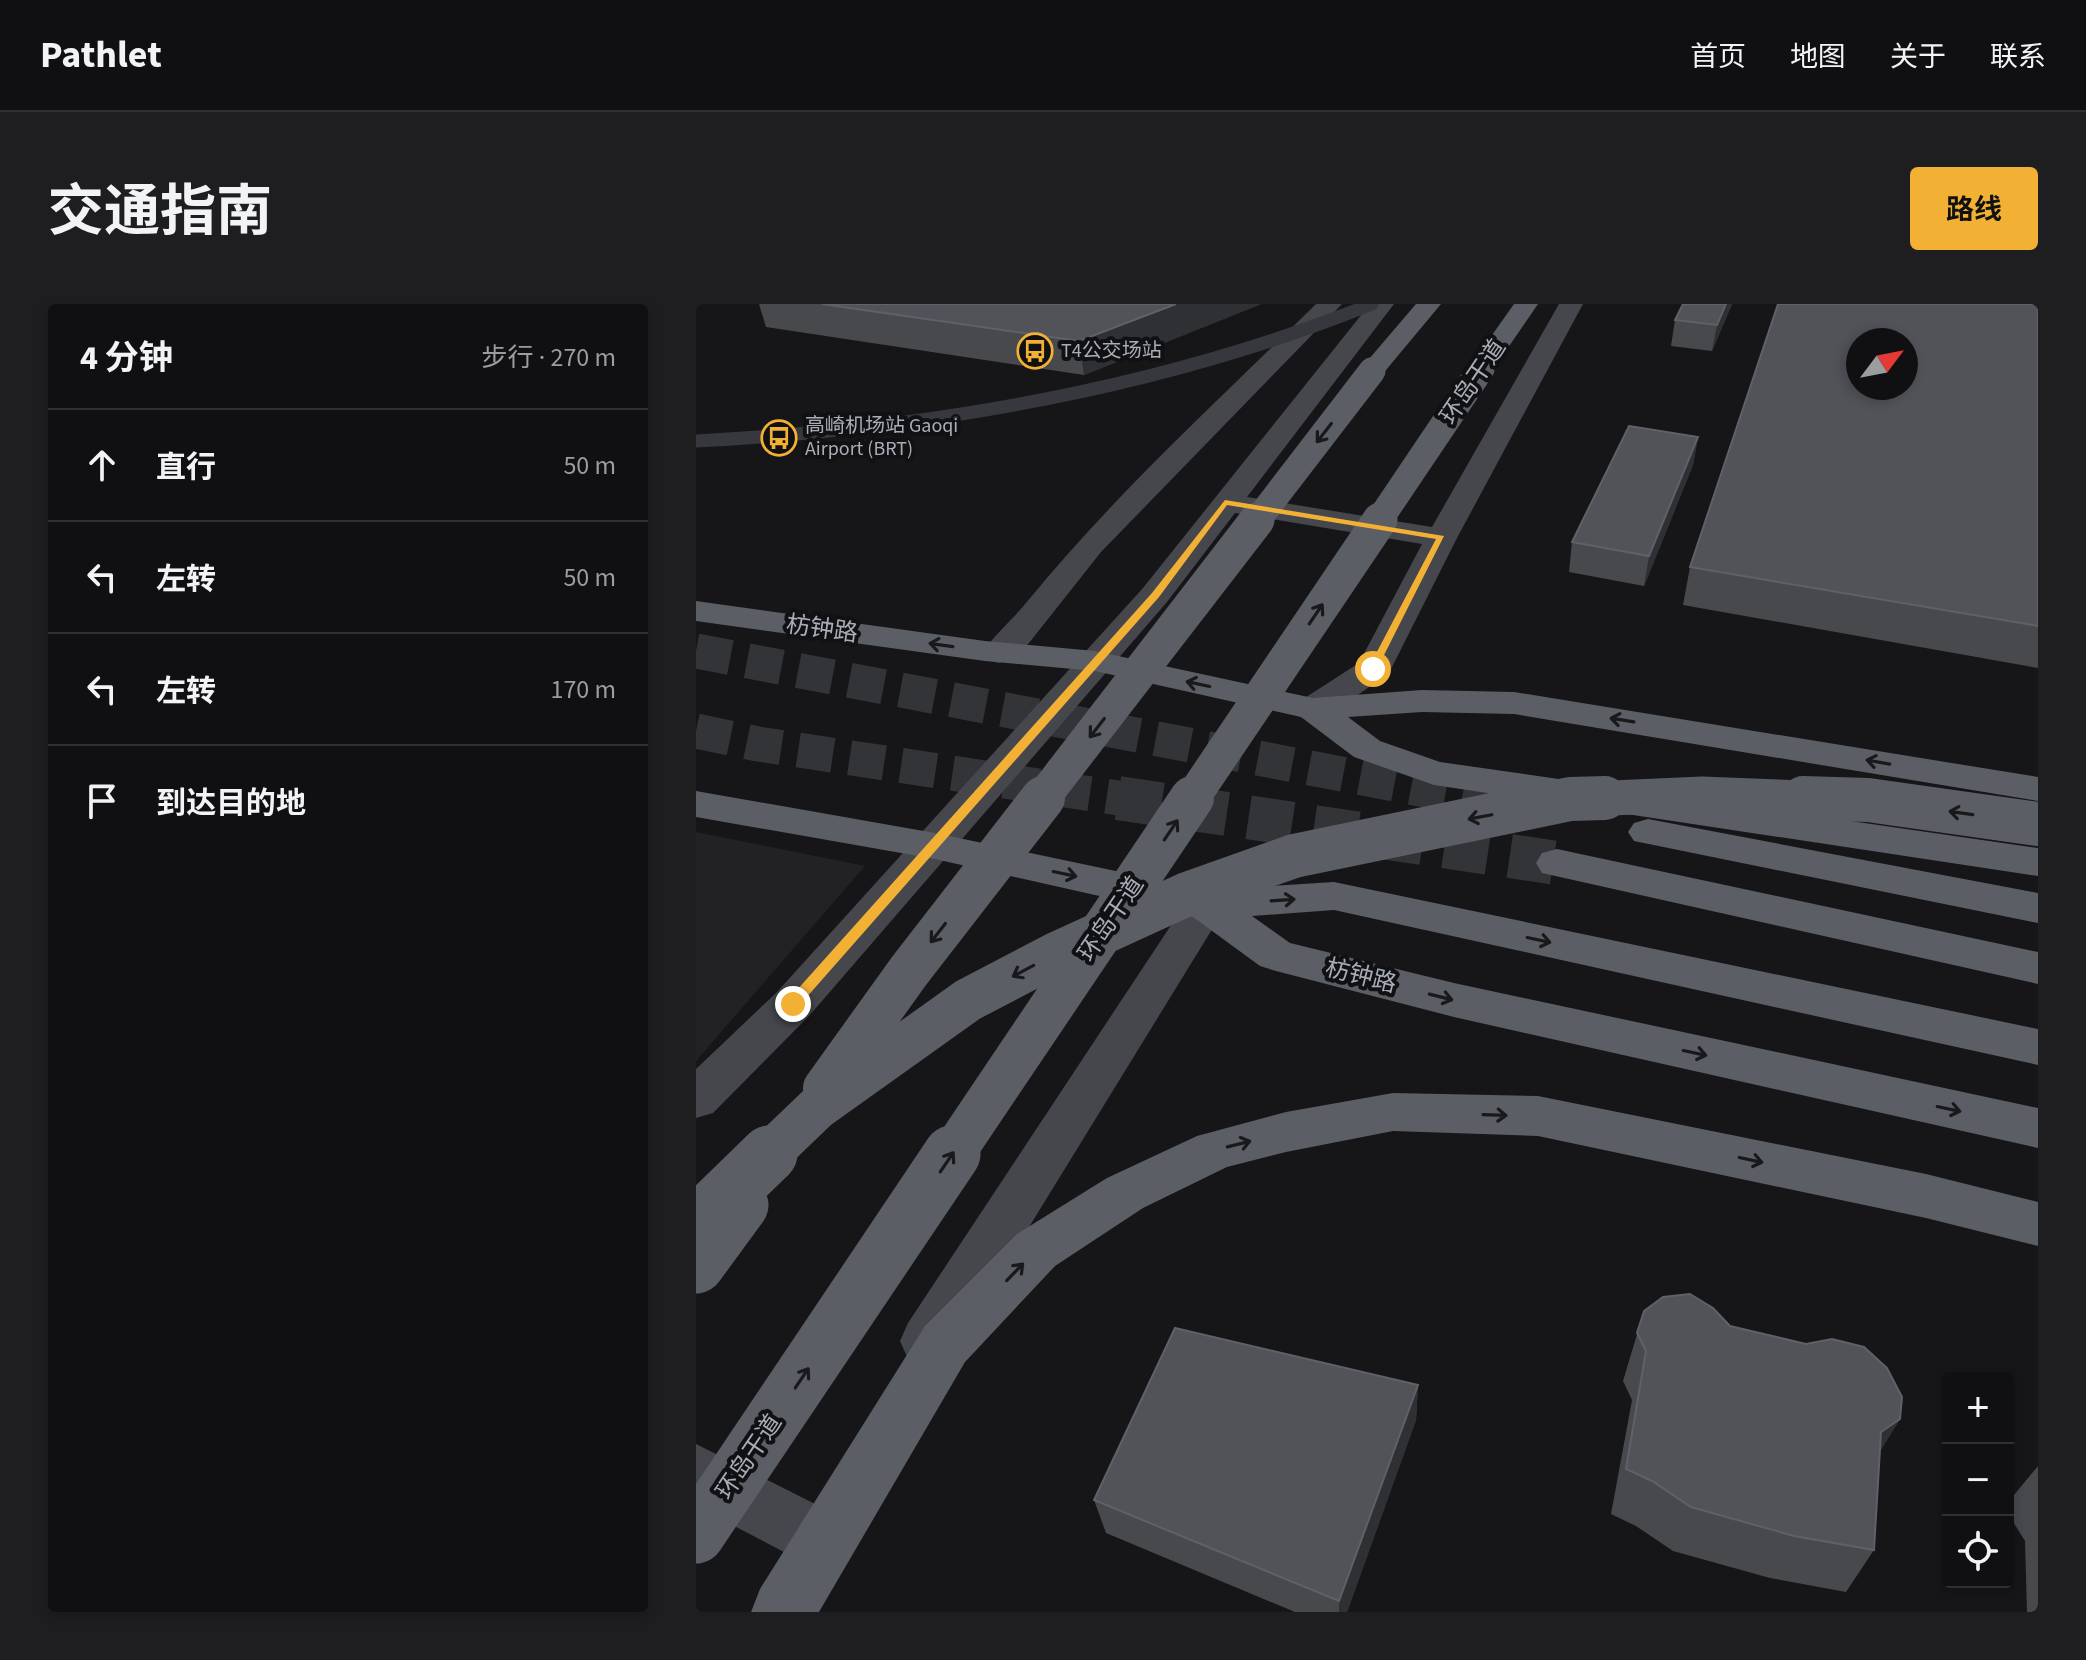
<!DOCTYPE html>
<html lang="zh">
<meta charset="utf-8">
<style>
:root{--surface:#101012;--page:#1e1e20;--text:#f1f3f6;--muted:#9c9d9f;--line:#303032;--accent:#f2b134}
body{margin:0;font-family:"Source Sans 3","Noto Sans SC",sans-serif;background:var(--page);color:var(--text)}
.controls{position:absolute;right:24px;bottom:24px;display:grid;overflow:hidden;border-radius:8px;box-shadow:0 4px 12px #0003}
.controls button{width:72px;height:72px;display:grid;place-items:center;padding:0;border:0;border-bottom:2px solid var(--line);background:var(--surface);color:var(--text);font:40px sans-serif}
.compass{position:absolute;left:1150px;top:24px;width:72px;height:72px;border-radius:50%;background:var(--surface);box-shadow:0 4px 12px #0003;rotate:58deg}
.stop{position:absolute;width:24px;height:24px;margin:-18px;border:6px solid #f2b134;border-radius:50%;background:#fff}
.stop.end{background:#f2b134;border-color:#fff;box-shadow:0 2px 8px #0008}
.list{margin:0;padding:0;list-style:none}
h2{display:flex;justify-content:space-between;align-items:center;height:104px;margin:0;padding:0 32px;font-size:34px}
h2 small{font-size:26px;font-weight:400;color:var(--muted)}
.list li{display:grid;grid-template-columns:52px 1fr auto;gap:24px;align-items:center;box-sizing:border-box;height:112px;padding:0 32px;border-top:2px solid var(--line)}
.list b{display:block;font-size:30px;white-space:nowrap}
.list em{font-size:26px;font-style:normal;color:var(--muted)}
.icon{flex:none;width:44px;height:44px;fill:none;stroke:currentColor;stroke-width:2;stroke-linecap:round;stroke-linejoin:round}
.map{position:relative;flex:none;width:1342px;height:1308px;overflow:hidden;border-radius:8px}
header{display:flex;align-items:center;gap:48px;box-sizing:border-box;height:112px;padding:0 40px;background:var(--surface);border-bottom:2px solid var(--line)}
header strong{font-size:38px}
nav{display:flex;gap:44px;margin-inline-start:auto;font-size:28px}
.intro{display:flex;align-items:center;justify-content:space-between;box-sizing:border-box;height:192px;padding:0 48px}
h1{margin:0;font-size:56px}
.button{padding:20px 36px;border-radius:8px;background:var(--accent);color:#111;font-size:28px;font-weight:700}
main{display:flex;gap:48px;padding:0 48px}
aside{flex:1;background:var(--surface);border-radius:8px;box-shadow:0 4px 12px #0003}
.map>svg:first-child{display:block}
.built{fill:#222225}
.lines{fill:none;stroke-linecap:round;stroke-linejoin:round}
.trunk-tunnel-far1{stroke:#333438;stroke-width:35;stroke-dasharray:35 17;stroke-linecap:butt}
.trunk-tunnel{stroke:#333438;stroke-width:44;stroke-dasharray:44 22;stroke-linecap:butt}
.secondary{fill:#45474d;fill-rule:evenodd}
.trunk{fill:#5b5e65;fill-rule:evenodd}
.service-bridge{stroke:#37383d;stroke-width:13}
.trunk-bridge-far3{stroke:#5b5e65;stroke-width:27}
.trunk-bridge-far2{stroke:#5b5e65;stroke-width:35}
.trunk-bridge-far1{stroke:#5b5e65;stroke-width:44}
.trunk-bridge{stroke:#5b5e65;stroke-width:57}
.wall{fill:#47494d}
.shaded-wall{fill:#2f3033}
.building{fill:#525359;stroke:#5f6168;stroke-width:2;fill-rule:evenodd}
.oneway{stroke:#18191b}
.route{fill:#f2b134}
.labels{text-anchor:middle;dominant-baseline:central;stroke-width:8;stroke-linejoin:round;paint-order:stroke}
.far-poi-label{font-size:20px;fill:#a8adb8;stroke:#111113;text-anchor:start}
.street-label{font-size:24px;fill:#a8adb8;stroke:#111113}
</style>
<header>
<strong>Pathlet</strong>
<nav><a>首页</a><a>地图</a><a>关于</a><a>联系</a></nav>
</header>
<div class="intro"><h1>交通指南</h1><a class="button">路线</a></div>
<main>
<aside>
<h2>4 分钟<small>步行 · 270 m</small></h2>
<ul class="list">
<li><svg class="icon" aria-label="ahead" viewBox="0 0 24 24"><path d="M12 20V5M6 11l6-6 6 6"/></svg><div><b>直行</b></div><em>50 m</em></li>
<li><svg class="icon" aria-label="left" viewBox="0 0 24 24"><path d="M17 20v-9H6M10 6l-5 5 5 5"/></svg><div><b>左转</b></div><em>50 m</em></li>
<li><svg class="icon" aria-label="left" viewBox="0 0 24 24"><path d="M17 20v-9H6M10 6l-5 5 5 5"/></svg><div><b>左转</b></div><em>170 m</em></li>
<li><svg class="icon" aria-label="arrive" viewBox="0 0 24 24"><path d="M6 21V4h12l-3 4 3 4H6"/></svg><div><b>到达目的地</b></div></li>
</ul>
</aside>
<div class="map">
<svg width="1342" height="1308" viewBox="0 0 1342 1308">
<rect width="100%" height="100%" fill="#161618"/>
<!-- built -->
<polygon class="built" points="0,528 169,562 0,757"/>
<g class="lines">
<!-- trunk-tunnel-far1 -->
<g class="trunk-tunnel-far1">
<polyline points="0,347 782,496"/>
<polyline points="0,427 62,440 436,496"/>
</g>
<!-- trunk-tunnel -->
<g class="trunk-tunnel">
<polyline points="422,494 861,559"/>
<polyline points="771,494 831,505"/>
</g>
<!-- secondary -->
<g class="secondary">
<path d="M620,0H646L405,248L333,339L315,356L303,359L291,356L286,349C298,331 316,316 330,299C418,191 522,97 620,0Z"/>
<polygon points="674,0 698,0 551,193 736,223 863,0 887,0 761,234 695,365 689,372 630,413 617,416 604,413 599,405 604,397 663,359 726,240 539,209 471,298 113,712 17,809 0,814 0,765 81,688 447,284"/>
<polygon points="510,586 525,591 531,601 252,1055 232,1062 212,1055 204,1037 212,1019 495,591"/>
<polygon points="0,1140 131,1206 140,1228 131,1250 109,1259 0,1202"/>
</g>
<!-- trunk -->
<g class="trunk">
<polygon points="720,0 745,0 685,72 667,72 663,67 667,62"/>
<polygon points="818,0 842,0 794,70 776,70 772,65"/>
<polygon points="0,297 289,337 399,347 617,394 726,386 818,388 1342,473 1342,497 818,410 726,408 652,413 684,437 744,458 1342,544 1342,572 738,481 658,453 605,413 399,367 289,357 0,317"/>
<polygon points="0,487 239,529 510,586 638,578 1342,725 1342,761 638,606 556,612 594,639 758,679 1342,804 1342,844 758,713 580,667 564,662 497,613 239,555 0,513"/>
<polygon points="952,515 1342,589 1342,619 938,537 932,528 938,519"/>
<polygon points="861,545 1342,648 1342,680 846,569 840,559 846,549"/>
<polygon points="697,789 842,792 1230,870 1342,898 1342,942 1230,914 842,832 697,827 590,848 531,863 447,904 359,962 269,1058 123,1308 55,1308 64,1285 229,1022 321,930 411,874 501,832 590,808"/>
</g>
<!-- service-bridge -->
<path class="service-bridge" d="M0,137C229,125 462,86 676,0"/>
<!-- trunk-bridge-far3 -->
<g class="trunk-bridge-far3">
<polyline points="560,218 676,67"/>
<polyline points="682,218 785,65"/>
</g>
<!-- trunk-bridge-far2 -->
<g class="trunk-bridge-far2">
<polyline points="345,496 561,216"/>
<polyline points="495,496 684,216"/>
<polyline points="871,496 1006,490 1163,496"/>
</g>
<!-- trunk-bridge-far1 -->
<g class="trunk-bridge-far1">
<polyline points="1107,494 1172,496 1342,520"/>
<polyline points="129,784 213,667 347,494"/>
<polyline points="71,852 122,803 272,696 360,650 491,590 598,552 874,495 909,494"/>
<polyline points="255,852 496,494"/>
</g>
<!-- trunk-bridge -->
<g class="trunk-bridge">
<polyline points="0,921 73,850"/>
<polyline points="0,961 44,901"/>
<polyline points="0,1231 256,850"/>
</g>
</g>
<!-- wall -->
<g class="wall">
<polygon points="63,0 565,0 388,71 70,23"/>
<polygon points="987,0 1036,0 1016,47 975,42 979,16"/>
<polygon points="1342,0 1342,364 987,301 994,263"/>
<polygon points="1002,133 997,161 948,282 873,268 876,238"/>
<polygon points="948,1007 1034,1022 1204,1115 1184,1147 1178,1246 1150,1288 1074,1274 977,1247 940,1222 915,1210 936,1096 927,1077"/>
<polygon points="722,1081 720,1116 651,1308 599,1308 410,1229 398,1196"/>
<polygon points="1342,1162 1342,1308 1331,1308 1329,1237 1316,1216 1318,1191"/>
</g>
<!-- shaded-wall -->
<g class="shaded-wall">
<polygon points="480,0 565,0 388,71 383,37"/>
<polygon points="1030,0 1036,0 1016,47 1021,21"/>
<polygon points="1002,133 997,161 948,282 953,252"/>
<polygon points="722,1081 720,1116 651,1308 643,1308 643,1297"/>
<polygon points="1204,1115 1175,1161 1185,1128"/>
</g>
<!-- building -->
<g class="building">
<polygon points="126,0 480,0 383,37"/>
<polygon points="987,0 1030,0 1021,21 979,16"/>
<path d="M1082,0H1342V322L994,263ZM1162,36H1210V84H1162Z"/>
<polygon points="933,122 1002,133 953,252 876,238"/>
<polygon points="994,990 1017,1004 1034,1022 1110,1040 1136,1035 1168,1043 1191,1064 1206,1093 1204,1115 1185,1128 1178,1246 1098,1232 995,1203 956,1177 930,1165 950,1047 941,1029 948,1007 967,993"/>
<polygon points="479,1024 722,1081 643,1297 398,1196"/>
</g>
<!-- one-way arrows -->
<defs><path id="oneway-shaft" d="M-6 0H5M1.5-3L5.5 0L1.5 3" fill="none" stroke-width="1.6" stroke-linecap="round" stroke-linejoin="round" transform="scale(2)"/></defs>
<g class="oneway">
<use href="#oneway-shaft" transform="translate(628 129) rotate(128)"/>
<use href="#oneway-shaft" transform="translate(620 310) rotate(-56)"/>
<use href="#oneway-shaft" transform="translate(245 341) rotate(-172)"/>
<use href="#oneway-shaft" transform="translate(502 380) rotate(-168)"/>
<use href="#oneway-shaft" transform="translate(926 416) rotate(-171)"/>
<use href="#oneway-shaft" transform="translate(401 424) rotate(128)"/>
<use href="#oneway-shaft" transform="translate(1182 458) rotate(-170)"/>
<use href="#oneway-shaft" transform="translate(1265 509) rotate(-172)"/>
<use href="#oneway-shaft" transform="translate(784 513) rotate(169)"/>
<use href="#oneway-shaft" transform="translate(475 526) rotate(-56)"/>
<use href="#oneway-shaft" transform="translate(369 570) rotate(12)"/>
<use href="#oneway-shaft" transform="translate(587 596) rotate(-4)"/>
<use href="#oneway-shaft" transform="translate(242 629) rotate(128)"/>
<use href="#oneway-shaft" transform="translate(843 636) rotate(12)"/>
<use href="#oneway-shaft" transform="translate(327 667) rotate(152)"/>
<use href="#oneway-shaft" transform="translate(745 693) rotate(14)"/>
<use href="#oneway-shaft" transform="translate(999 749) rotate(12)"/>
<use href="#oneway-shaft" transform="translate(1253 805) rotate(12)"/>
<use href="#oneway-shaft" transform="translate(799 811) rotate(2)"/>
<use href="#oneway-shaft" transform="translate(543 840) rotate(-14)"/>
<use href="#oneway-shaft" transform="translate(1055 856) rotate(12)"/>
<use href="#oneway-shaft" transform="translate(251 858) rotate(-56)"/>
<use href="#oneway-shaft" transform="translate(319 968) rotate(-46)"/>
<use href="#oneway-shaft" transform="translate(106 1074) rotate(-56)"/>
</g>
<!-- route -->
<polygon class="route" points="529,196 748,232 680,367 672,365 740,235 531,201 463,293 102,703 92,703 92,696 456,289"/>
<!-- icons -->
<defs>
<symbol id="bus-ring" viewBox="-11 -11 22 22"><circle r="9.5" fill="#111113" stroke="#f2b134" stroke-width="1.5"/><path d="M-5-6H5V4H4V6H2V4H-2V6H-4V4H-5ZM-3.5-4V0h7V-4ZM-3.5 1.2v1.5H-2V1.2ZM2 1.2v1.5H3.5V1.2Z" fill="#f2b134"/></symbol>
</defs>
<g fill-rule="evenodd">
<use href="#bus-ring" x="319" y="27" width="40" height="40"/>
<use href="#bus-ring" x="63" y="114" width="40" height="40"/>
</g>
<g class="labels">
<!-- far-poi labels -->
<g class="far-poi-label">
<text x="365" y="47">T4公交场站</text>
<text x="109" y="122">高崎机场站 Gaoqi<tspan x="109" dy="23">Airport (BRT)</tspan></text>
</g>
<!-- street labels -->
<g class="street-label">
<text transform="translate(777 78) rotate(-56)">环岛干道</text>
<text transform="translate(126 325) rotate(8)">枋钟路</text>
<text transform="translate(415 615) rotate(-56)">环岛干道</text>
<text transform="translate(665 672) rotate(14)">枋钟路</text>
<text transform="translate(53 1153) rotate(-56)">环岛干道</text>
</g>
</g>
</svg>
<div class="controls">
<button>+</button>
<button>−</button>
<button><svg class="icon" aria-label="locate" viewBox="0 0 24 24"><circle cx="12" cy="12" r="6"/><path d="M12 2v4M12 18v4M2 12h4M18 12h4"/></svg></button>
</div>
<svg class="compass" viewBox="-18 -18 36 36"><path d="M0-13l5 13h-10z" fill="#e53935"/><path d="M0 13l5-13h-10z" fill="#9c9d9f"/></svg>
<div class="stop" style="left:677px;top:365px"></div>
<div class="stop end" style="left:97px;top:700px"></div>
</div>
</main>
